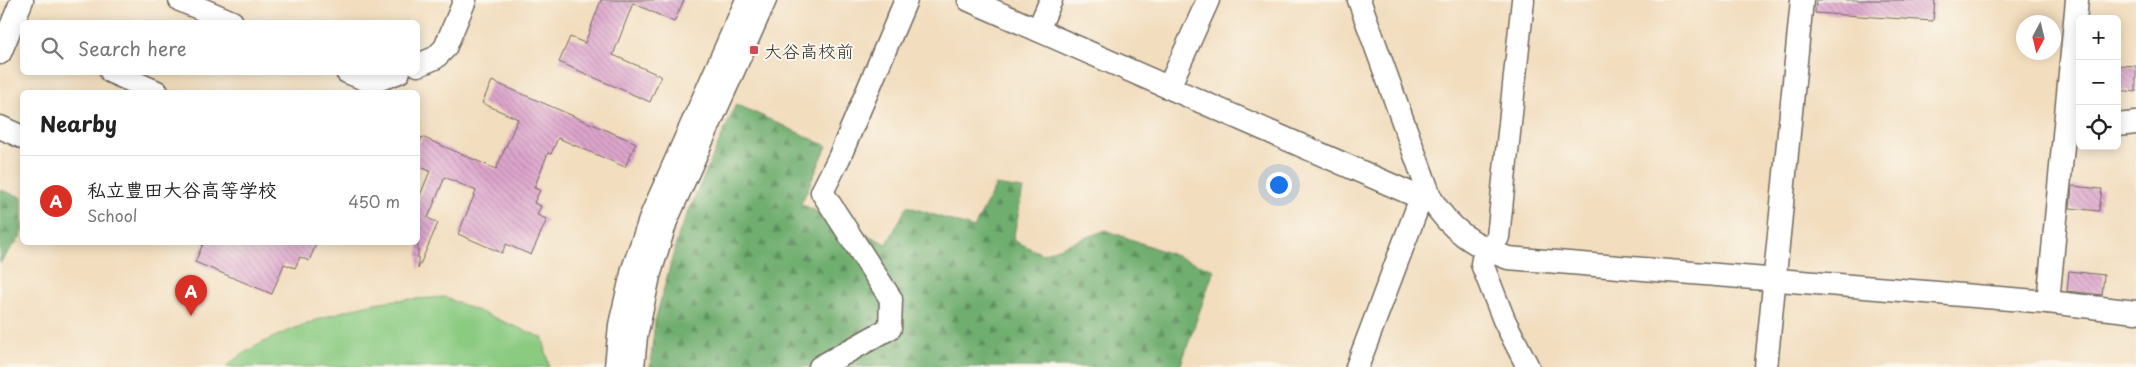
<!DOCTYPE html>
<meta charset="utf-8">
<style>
:root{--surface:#fff;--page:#f6f6f6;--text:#222;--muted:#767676;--line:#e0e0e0;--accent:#d93025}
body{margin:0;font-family:"Playpen Sans","Klee One",sans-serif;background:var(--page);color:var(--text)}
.controls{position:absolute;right:15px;top:15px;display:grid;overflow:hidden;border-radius:8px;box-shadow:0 2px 12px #0003}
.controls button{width:45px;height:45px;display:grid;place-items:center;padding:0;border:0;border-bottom:1px solid var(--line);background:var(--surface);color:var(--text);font:25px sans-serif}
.compass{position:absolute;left:2016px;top:15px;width:45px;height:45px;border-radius:50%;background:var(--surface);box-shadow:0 2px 12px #0003;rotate:187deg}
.you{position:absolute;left:1278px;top:184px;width:18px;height:18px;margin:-12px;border:4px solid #fff;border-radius:50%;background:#1a73e8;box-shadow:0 0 0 8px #1a73e833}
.badge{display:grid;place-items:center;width:32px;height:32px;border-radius:50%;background:var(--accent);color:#fff;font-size:16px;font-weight:700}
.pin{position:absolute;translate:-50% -41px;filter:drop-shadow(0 1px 2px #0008)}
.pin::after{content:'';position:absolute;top:26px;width:18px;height:15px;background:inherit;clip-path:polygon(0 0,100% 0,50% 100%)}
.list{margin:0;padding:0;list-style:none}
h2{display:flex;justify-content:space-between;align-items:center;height:65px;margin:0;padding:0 20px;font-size:21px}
h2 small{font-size:16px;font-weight:400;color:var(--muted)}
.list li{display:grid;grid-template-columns:32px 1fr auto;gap:15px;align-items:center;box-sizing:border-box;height:90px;padding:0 20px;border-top:1px solid var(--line)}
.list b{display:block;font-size:19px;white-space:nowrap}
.list p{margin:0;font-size:16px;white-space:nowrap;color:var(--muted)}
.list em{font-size:16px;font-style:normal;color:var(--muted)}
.icon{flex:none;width:28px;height:28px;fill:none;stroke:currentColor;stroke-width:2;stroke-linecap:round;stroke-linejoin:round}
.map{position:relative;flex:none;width:2136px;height:367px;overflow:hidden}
.search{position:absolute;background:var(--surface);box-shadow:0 2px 12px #0003;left:20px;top:20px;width:400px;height:55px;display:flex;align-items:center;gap:12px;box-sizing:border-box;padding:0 18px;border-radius:8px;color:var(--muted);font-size:19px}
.panel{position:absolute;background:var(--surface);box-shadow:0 2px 12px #0003;left:20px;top:90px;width:400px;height:155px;border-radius:8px}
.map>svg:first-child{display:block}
.forest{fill:url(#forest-firs);stroke:#4d6c4d}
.pitch{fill:#8aca81;stroke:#5a7a56}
.building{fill:url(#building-back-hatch)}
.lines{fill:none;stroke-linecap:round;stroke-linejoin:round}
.minor-casing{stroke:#71695e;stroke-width:25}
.minor{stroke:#fff;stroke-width:22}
.poi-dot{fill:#d1495b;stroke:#fbf7ec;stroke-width:2}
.labels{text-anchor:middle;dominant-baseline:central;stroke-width:4;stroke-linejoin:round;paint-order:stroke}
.poi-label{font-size:18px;fill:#2b2b2b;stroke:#fbf7ec;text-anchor:start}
</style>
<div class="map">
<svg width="2136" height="367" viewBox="0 0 2136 367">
<defs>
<pattern id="forest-firs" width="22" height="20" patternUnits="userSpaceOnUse" patternTransform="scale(1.25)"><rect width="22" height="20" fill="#6fae6f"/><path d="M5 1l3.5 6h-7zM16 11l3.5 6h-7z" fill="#5b8e5b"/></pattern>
<pattern id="building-back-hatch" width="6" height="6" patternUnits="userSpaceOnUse" patternTransform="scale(1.25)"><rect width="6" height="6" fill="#dea6cd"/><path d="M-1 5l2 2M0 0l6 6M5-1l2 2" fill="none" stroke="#b487a7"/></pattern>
</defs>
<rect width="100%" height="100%" fill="#fbf7ec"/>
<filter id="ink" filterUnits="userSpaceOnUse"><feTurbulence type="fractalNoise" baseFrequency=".02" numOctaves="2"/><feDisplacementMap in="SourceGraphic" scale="10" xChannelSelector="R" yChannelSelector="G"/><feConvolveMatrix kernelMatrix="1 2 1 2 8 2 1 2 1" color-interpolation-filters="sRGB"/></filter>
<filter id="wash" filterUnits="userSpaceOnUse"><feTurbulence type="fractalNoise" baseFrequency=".0096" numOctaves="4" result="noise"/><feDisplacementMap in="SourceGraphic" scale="20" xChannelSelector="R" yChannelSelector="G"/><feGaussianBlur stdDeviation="1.12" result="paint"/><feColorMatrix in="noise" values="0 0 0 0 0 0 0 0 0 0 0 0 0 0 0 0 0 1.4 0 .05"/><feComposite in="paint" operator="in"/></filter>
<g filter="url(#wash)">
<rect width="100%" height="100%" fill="#f2ddbe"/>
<!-- forest -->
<g class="forest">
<polygon points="736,104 827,146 801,204 887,244 907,206 974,228 996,185 1023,189 1013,240 1042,254 1106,230 1214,270 1180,367 650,367 655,321 679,233"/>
<polygon points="0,190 22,197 22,235 0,263"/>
</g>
<!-- pitch -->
<path class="pitch" d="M444,297L543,338L549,367H226C254,339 335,312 374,303C397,299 421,299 444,297Z"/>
<g id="blocks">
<!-- building -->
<g class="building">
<polygon points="601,0 684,0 674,22 633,3 613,55 661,76 650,102 559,62 570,37 585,43"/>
<polygon points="1816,0 1935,0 1933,21 1815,13"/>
<polygon points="2117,65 2136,66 2136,92 2117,90"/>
<polygon points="492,81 636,143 625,167 558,138 551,154 548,153 534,188 540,190 534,203 541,206 537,215 547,219 531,255 506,244 502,253 458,234 476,191 445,177 428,218 438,223 418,269 418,200 430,171 418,166 418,147 422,137 496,169 518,119 482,103"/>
<polygon points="2072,186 2102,189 2099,211 2070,208"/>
<polygon points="204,242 317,242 309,261 300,257 295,268 284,264 272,294 195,262"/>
<polygon points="2069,271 2104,275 2102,295 2067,291"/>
</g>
</g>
</g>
<g filter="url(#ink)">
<use href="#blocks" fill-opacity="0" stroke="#71695e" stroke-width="1"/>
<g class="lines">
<defs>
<g id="minor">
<polyline points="180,0 232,22"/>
<polyline points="969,0 1421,198 1431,199"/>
<path d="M1359,0L1431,199C1450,230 1475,246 1508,258L2048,302L2136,312"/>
<polyline points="1523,0 1498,237 1483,259 1482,264 1504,320 1528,367"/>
<polyline points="1038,30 1051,0"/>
<polyline points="0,53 22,0"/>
<polyline points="418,65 435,58 445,48 465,0"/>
<polyline points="111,72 157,92"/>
<polyline points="347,72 372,82 399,72"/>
<polyline points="1169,87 1208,0"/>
<polyline points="2117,125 2136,123"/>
<polyline points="0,127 22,137"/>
<polyline points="2048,302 2077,0"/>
<polyline points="616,367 620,325 633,269 652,214 747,0"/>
<polyline points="633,367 636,336 649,276 666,221 765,0"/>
<polyline points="820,367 890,328 891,299 822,192 839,158 906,0"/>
<polyline points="1357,367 1421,198"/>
<polyline points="1766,367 1802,0"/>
</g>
</defs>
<!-- minor casing -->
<use href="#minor" class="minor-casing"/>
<!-- minor -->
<use href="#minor" class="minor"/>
</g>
</g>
<!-- markers -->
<rect class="poi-dot" x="749" y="45" width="10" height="10" rx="2.5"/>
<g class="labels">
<!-- poi labels -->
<g class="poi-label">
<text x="764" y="50">大谷高校前</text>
</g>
</g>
</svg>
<div class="controls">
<button>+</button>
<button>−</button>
<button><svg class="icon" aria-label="locate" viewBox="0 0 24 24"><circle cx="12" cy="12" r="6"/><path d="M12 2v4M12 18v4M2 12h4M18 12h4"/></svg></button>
</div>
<svg class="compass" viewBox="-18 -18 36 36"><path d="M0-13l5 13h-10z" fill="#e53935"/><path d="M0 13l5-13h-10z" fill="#767676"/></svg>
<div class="you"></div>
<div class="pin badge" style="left:191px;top:316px">A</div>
<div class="search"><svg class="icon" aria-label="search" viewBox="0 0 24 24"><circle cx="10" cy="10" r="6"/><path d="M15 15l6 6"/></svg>Search here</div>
<section class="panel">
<h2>Nearby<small></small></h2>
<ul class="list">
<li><span class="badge">A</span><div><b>私立豊田大谷高等学校</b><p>School</p></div><em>450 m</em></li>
</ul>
</section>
</div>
